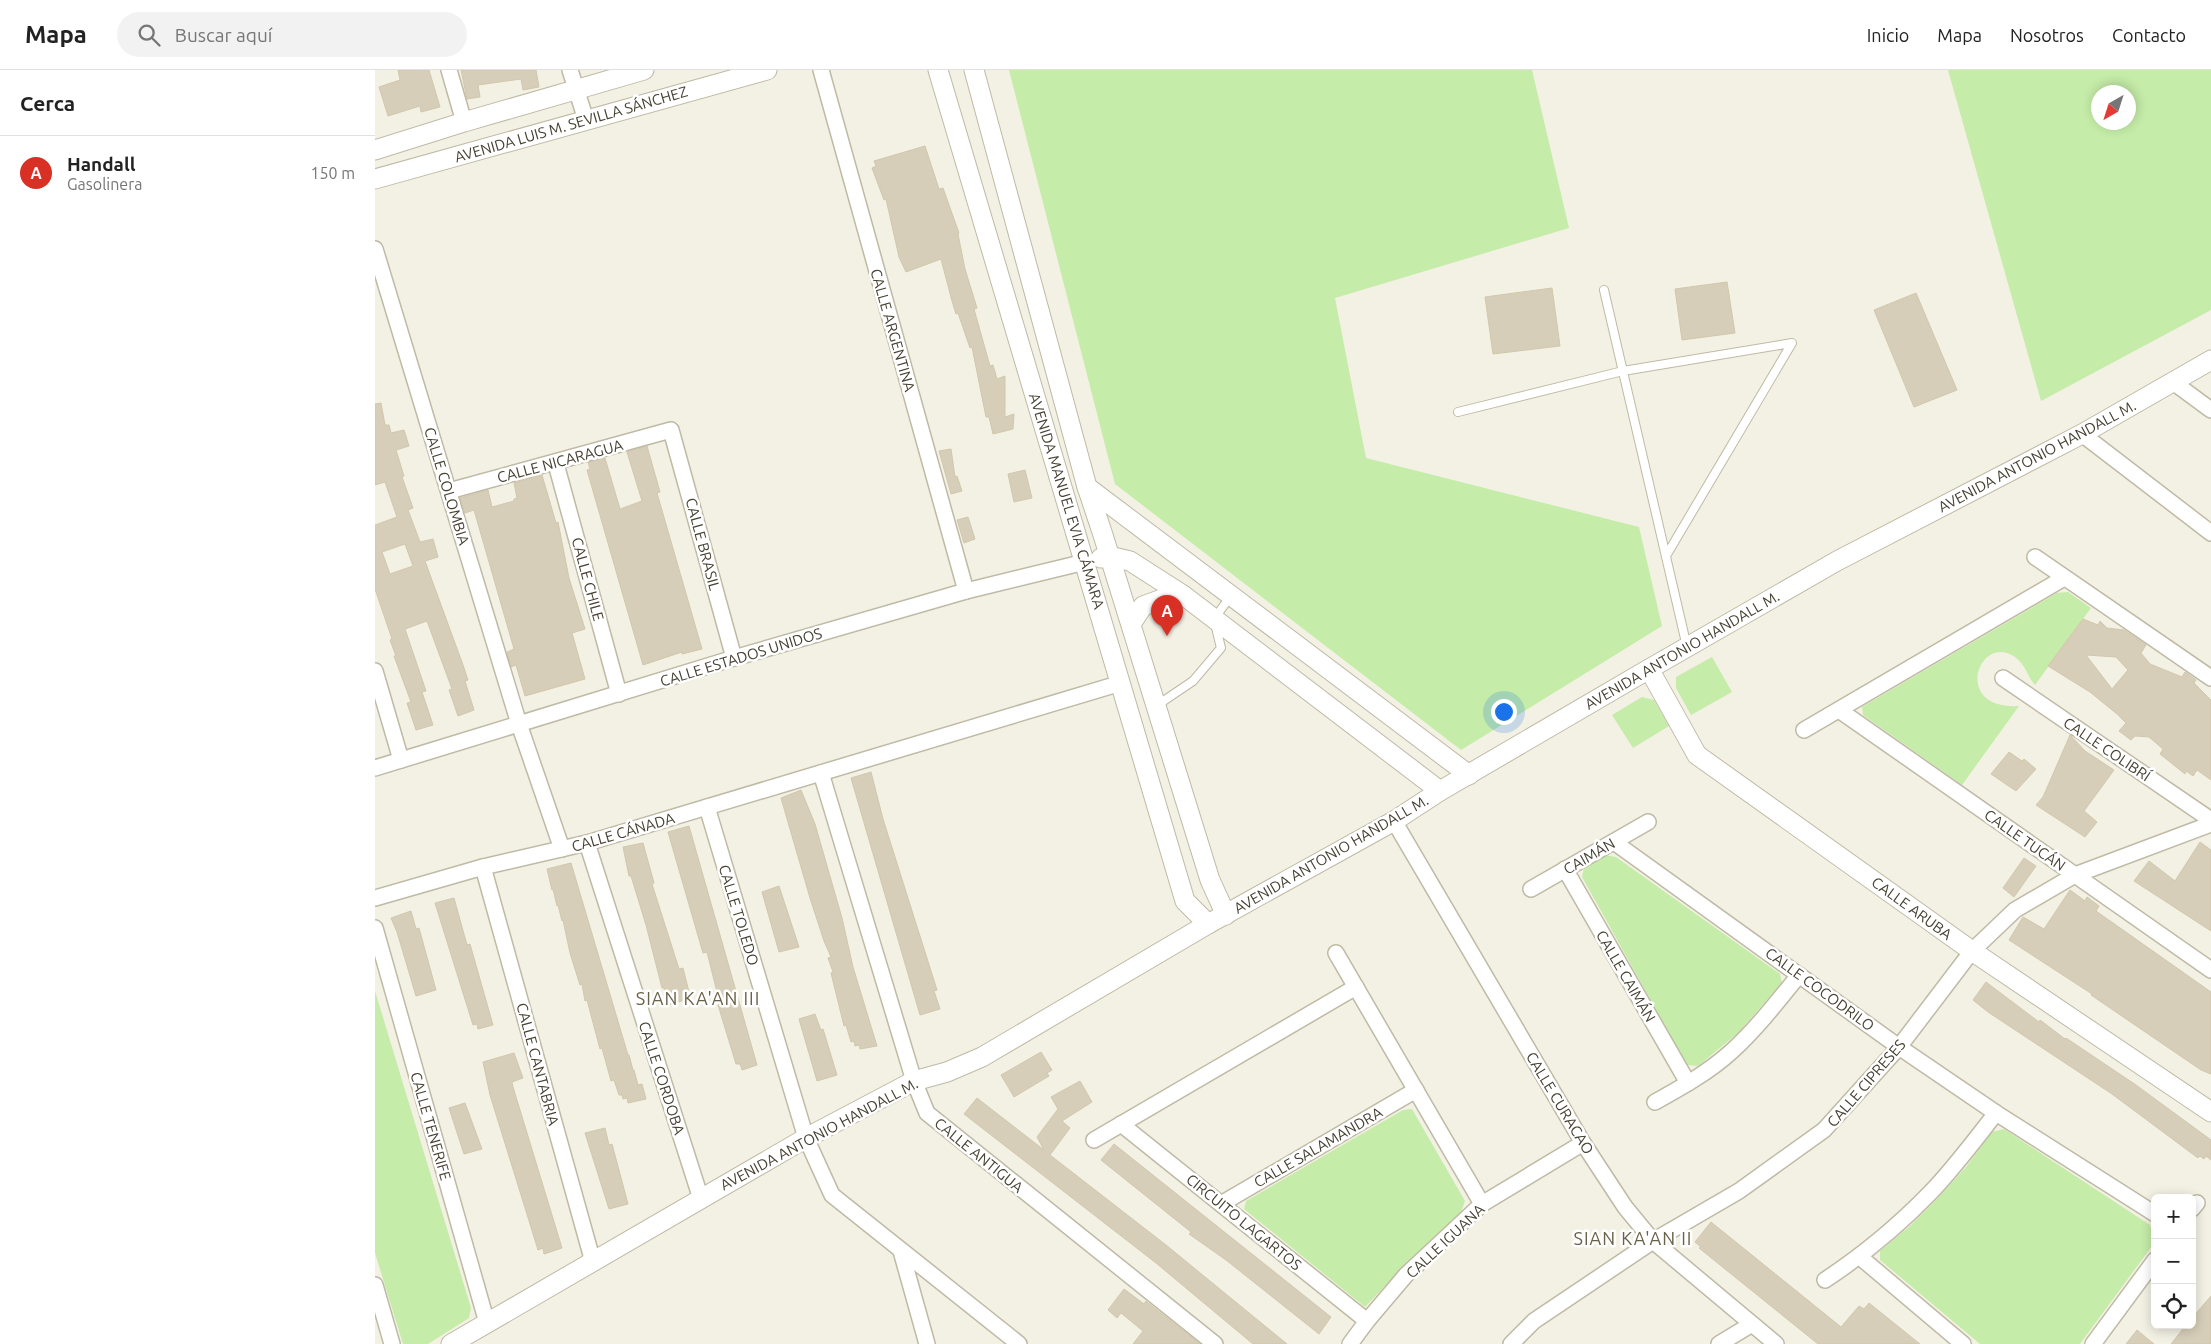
<!DOCTYPE html>
<html lang="es">
<meta charset="utf-8">
<style>
:root{--surface:#fff;--page:#f2f2f2;--text:#222;--muted:#767676;--line:#e0e0e0;--accent:#d93025}
body{margin:0;font-family:Ubuntu,sans-serif;background:var(--page);color:var(--text)}
.controls{position:absolute;right:15px;bottom:15px;display:grid;overflow:hidden;border-radius:8px;box-shadow:0 2px 12px #0003}
.controls button{width:45px;height:45px;display:grid;place-items:center;padding:0;border:0;border-bottom:1px solid var(--line);background:var(--surface);color:var(--text);font:25px sans-serif}
.compass{position:absolute;left:1716px;top:15px;width:45px;height:45px;border-radius:50%;background:var(--surface);box-shadow:0 2px 12px #0003;rotate:219deg}
.you{position:absolute;left:1128px;top:641px;width:18px;height:18px;margin:-12px;border:4px solid #fff;border-radius:50%;background:#1a73e8;box-shadow:0 0 0 8px #1a73e833}
.badge{display:grid;place-items:center;width:32px;height:32px;border-radius:50%;background:var(--accent);color:#fff;font-size:16px;font-weight:700}
.pin{position:absolute;translate:-50% -41px;filter:drop-shadow(0 1px 2px #0008)}
.pin::after{content:'';position:absolute;top:26px;width:18px;height:15px;background:inherit;clip-path:polygon(0 0,100% 0,50% 100%)}
.list{margin:0;padding:0;list-style:none}
h2{display:flex;justify-content:space-between;align-items:center;height:65px;margin:0;padding:0 20px;font-size:21px}
h2 small{font-size:16px;font-weight:400;color:var(--muted)}
.list li{display:grid;grid-template-columns:32px 1fr auto;gap:15px;align-items:center;box-sizing:border-box;height:75px;padding:0 20px;border-top:1px solid var(--line)}
.list b{display:block;font-size:19px;white-space:nowrap}
.list p{margin:0;font-size:16px;white-space:nowrap;color:var(--muted)}
.list em{font-size:16px;font-style:normal;color:var(--muted)}
.icon{flex:none;width:28px;height:28px;fill:none;stroke:currentColor;stroke-width:2;stroke-linecap:round;stroke-linejoin:round}
.map{position:relative;flex:none;width:1836px;height:1274px;overflow:hidden}
header{display:flex;align-items:center;gap:30px;box-sizing:border-box;height:70px;padding:0 25px;background:var(--surface);border-bottom:1px solid var(--line)}
header strong{font-size:24px}
nav{display:flex;gap:28px;margin-inline-start:auto;font-size:18px}
.search{width:350px;height:45px;background:var(--page);display:flex;align-items:center;gap:12px;box-sizing:border-box;padding:0 18px;border-radius:28px;color:var(--muted);font-size:19px}
main{display:flex}
aside{flex:1;background:var(--surface)}
.map>svg:first-child{display:block}
.green{fill:#c5eca8;fill-rule:evenodd}
.building{fill:#d6ceb8;stroke:#d1c7ab;fill-rule:evenodd}
.lines{fill:none;stroke-linecap:round;stroke-linejoin:round}
.service-casing{stroke:#bfbaa5;stroke-width:10}
.minor-casing{stroke:#bfbaa5;stroke-width:18}
.tertiary-casing{stroke:#bfbaa5;stroke-width:21}
.service{stroke:#fff;stroke-width:8}
.minor{stroke:#fff;stroke-width:15}
.tertiary{stroke:#fff;stroke-width:19}
.labels{text-anchor:middle;dominant-baseline:central;stroke-width:5;stroke-linejoin:round;paint-order:stroke}
.street-label{font-size:15px;fill:#464133;stroke:#fff}
.quarter-label{font-size:18px;letter-spacing:1px;fill:#6a6149;stroke:#fff}
</style>
<header>
<strong>Mapa</strong>
<div class="search"><svg class="icon" aria-label="search" viewBox="0 0 24 24"><circle cx="10" cy="10" r="6"/><path d="M15 15l6 6"/></svg>Buscar aquí</div>
<nav><a>Inicio</a><a>Mapa</a><a>Nosotros</a><a>Contacto</a></nav>
</header>
<main>
<aside>
<h2>Cerca<small></small></h2>
<ul class="list">
<li><span class="badge">A</span><div><b>Handall</b><p>Gasolinera</p></div><em>150 m</em></li>
</ul>
</aside>
<div class="map">
<svg width="1836" height="1274" viewBox="0 0 1836 1274">
<rect width="100%" height="100%" fill="#f3f1e4"/>
<!-- green -->
<g class="green">
<polygon points="634,0 1157,0 1194,158 960,228 991,388 1264,457 1287,556 1086,680 740,414"/>
<path d="M1573,0H1836V240L1666,331ZM1724,22H1754V52H1724Z"/>
<path d="M1693,522L1716,538L1660,615C1652,606 1651,595 1640,587C1604,562 1576,640 1644,636L1587,715L1488,645L1487,637L1682,523Z"/>
<polygon points="1337,587 1357,622 1316,645 1301,618 1301,607"/>
<polygon points="1267,627 1279,630 1294,656 1258,678 1237,645"/>
<polygon points="1229,785 1241,787 1405,904 1407,913 1363,963 1323,996 1312,995 1207,807 1209,798"/>
<polygon points="0,921 96,1238 94,1248 53,1274 28,1274 0,1183"/>
<polygon points="1037,1039 1090,1131 1086,1142 1025,1200 990,1237 869,1139 871,1131 1028,1040"/>
<polygon points="1629,1059 1775,1155 1780,1172 1705,1274 1605,1274 1505,1190 1505,1181 1536,1155 1564,1127 1591,1097 1617,1062"/>
</g>
<!-- building -->
<g class="building">
<polygon points="23,0 54,0 65,37 46,42 45,36 13,46 4,17 25,10"/>
<polygon points="86,0 161,0 164,17 148,20 146,9 103,15 105,27 92,29"/>
<polygon points="550,76 564,119 568,118 584,163 583,164 590,199 602,238 599,239 615,296 618,295 622,309 630,306 630,347 639,344 638,359 618,364 614,347 611,347 597,277 595,278 583,243 581,244 577,231 566,189 531,202 524,187 511,129 509,130 497,98 501,96 499,91"/>
<polygon points="1352,212 1360,263 1307,270 1300,219"/>
<polygon points="1177,218 1185,276 1118,284 1110,227"/>
<polygon points="1541,223 1582,320 1539,337 1499,240"/>
<path d="M6,333L10,355H14L16,363L29,360L34,376L21,380L29,406L27,407L38,438L33,440L45,472L58,469L63,487L50,491L88,595L93,610L90,611L99,640L83,646L74,620L77,619L52,551L30,559L51,621L47,622L58,655L41,660L32,633L36,632L19,586H21L15,570L17,569L0,519V455L22,447L10,412L0,415V334ZM30,474L38,496L15,504L7,482Z"/>
<polygon points="272,376 285,422 282,423 327,579 307,584 307,582 268,595 212,400 215,399 213,392 230,388 245,439 267,431 252,382"/>
<polygon points="576,379 580,407 582,406 587,421 576,424 564,381"/>
<polygon points="650,400 657,428 639,432 633,404"/>
<polygon points="167,405 181,453 183,452 194,508 210,559 197,563 210,609 150,626 141,595 136,597 132,582 139,579 99,440 90,443 85,428 113,420 117,437 139,431 139,429 142,428 139,413"/>
<polygon points="593,447 600,469 589,473 582,450"/>
<path d="M1708,549L1723,555L1725,551L1732,558L1749,560L1771,575L1766,583L1775,594L1807,607L1810,602L1821,610L1819,613L1836,630V710L1822,700L1818,706L1811,701L1810,704L1785,684L1788,679L1774,667L1760,666L1756,670L1744,661L1751,653L1742,644L1715,622L1673,596ZM1711,585L1741,587L1753,600L1737,619Z"/>
<polygon points="1695,665 1710,681 1739,700 1709,741 1722,752 1710,767 1661,735 1668,727"/>
<polygon points="1634,682 1647,691 1649,689 1661,699 1641,721 1616,704"/>
<polygon points="496,702 508,749 562,920 559,921 565,939 545,945 476,708"/>
<polygon points="426,720 440,754 467,848 478,897 502,976 485,979 484,975 480,976 479,971 476,972 471,955 469,956 456,903 458,902 453,888 456,887 449,871 435,828 406,728"/>
<polygon points="314,756 382,995 367,1000 365,994 361,994 343,935 345,934 332,882 328,883 293,762"/>
<polygon points="1825,772 1836,780 1836,861 1759,811 1774,791 1800,811"/>
<polygon points="268,773 279,813 277,814 304,899 308,898 314,922 309,923 310,930 293,935 289,918 287,918 271,855 256,806 254,806 248,777"/>
<polygon points="1649,788 1661,796 1639,827 1628,818"/>
<polygon points="196,793 253,985 254,985 258,1000 259,1000 263,1015 267,1014 271,1029 253,1033 252,1028 248,1029 247,1025 244,1025 239,1010 236,1011 227,978 225,979 212,930 210,931 207,914 205,915 195,883 188,850 187,851 183,835 182,836 178,819 177,820 172,799"/>
<polygon points="404,816 424,877 404,882 387,822"/>
<polygon points="1695,820 1710,831 1712,827 1724,836 1721,841 1836,922 1836,1004 1826,1000 1716,925 1717,924 1634,870 1648,847 1669,859"/>
<polygon points="79,828 92,875 95,874 118,955 103,959 102,954 98,955 60,833"/>
<polygon points="36,841 41,859 44,858 61,920 41,926 22,862 16,848"/>
<polygon points="1611,912 1664,952 1665,950 1690,969 1691,968 1761,1015 1836,1070 1836,1090 1831,1086 1829,1089 1825,1086 1823,1088 1737,1024 1613,942 1598,930"/>
<polygon points="440,944 446,960 448,959 462,1005 442,1011 424,949"/>
<polygon points="666,982 677,1000 672,1003 674,1006 639,1027 626,1005"/>
<polygon points="139,983 148,1008 137,1012 138,1017 187,1178 169,1184 168,1178 163,1180 155,1154 115,1025 108,992"/>
<polygon points="705,1011 717,1032 687,1051 695,1058 675,1085 791,1175 912,1274 878,1274 781,1193 589,1044 602,1028 669,1080 662,1067 683,1039 676,1027"/>
<polygon points="90,1033 107,1079 89,1084 74,1038"/>
<polygon points="230,1058 234,1075 237,1074 253,1134 234,1139 210,1063"/>
<polygon points="739,1074 956,1247 944,1264 851,1190 814,1164 816,1162 726,1090"/>
<polygon points="1336,1152 1466,1257 1484,1236 1489,1239 1494,1233 1545,1274 1443,1274 1324,1178 1326,1177 1320,1172"/>
<polygon points="749,1219 769,1234 771,1231 773,1233 825,1274 758,1274 768,1261 746,1243 742,1248 733,1240"/>
<polygon points="1836,1226 1836,1274 1796,1274 1811,1255 1817,1255 1817,1248"/>
<polygon points="1762,1260 1779,1274 1751,1274"/>
</g>
<g class="lines">
<defs>
<g id="service">
<polyline points="1229,220 1312,577"/>
<polyline points="1083,342 1248,301 1417,273 1291,486"/>
<polyline points="781,636 818,611 846,578 839,549 855,527"/>
</g>
<g id="minor">
<polyline points="74,0 89,52"/>
<polyline points="195,0 211,50"/>
<polyline points="446,0 591,521"/>
<polyline points="0,179 144,654 187,779"/>
<polyline points="1798,312 1836,340"/>
<polyline points="1707,364 1836,463"/>
<polyline points="181,394 244,624"/>
<polyline points="74,421 296,360 359,588"/>
<polyline points="1660,487 1836,608"/>
<polyline points="0,601 26,690"/>
<polyline points="1628,608 1836,750"/>
<polyline points="1464,640 1836,900"/>
<polyline points="1429,660 1689,508"/>
<polyline points="0,698 359,588 591,521 710,492"/>
<polyline points="446,703 539,1011 552,1043 840,1274"/>
<polyline points="332,737 431,1068 457,1125 644,1274"/>
<polyline points="1019,751 1208,1073 1250,1137 1278,1171 1401,1274"/>
<polyline points="1239,772 1524,977 1621,1043 1780,1144"/>
<polyline points="212,773 326,1129"/>
<polyline points="108,797 218,1192"/>
<polyline points="1190,799 1313,1013"/>
<polyline points="1156,819 1273,752"/>
<polyline points="0,828 108,797 212,773 746,613"/>
<polyline points="0,858 112,1253"/>
<polyline points="961,883 1107,1134"/>
<path d="M1280,1032C1307,1017 1334,1002 1357,981C1382,958 1403,931 1424,905"/>
<polyline points="746,1054 992,1251"/>
<polyline points="719,1070 981,917"/>
<polyline points="846,1134 1041,1020"/>
<polyline points="1817,1139 1822,1133"/>
<polyline points="526,1181 552,1274"/>
<polyline points="1485,1187 1588,1274"/>
<path d="M1450,1210C1488,1185 1524,1155 1556,1122C1579,1098 1600,1070 1621,1043"/>
<polyline points="0,1215 17,1274"/>
<polyline points="975,1274 992,1251 1031,1205 1107,1134 1208,1073"/>
<polyline points="1136,1274 1159,1251 1278,1171 1364,1121 1449,1060 1524,977 1597,881 1640,840 1700,805 1836,754"/>
<polyline points="1344,1274 1377,1254"/>
<polyline points="1718,1274 1780,1190"/>
</g>
<g id="tertiary">
<polyline points="563,0 810,831 833,854"/>
<polyline points="599,0 712,417 728,465 835,810 851,845"/>
<polyline points="0,80 89,52 269,0"/>
<polyline points="0,109 392,0"/>
<polyline points="712,417 1094,705"/>
<polyline points="726,488 734,486 755,491 808,525 1065,721"/>
<polyline points="756,554 768,536 787,529 808,525"/>
<polyline points="1274,599 1322,685 1597,881 1836,1042"/>
<polyline points="76,1274 431,1068 539,1011 572,1002 607,987 833,854 1019,751 1065,721 1274,599 1462,491 1707,364 1836,290"/>
</g>
</defs>
<!-- service casing -->
<use href="#service" class="service-casing"/>
<!-- minor casing -->
<use href="#minor" class="minor-casing"/>
<!-- tertiary casing -->
<use href="#tertiary" class="tertiary-casing"/>
<!-- service -->
<use href="#service" class="service"/>
<!-- minor -->
<use href="#minor" class="minor"/>
<!-- tertiary -->
<use href="#tertiary" class="tertiary"/>
</g>
<g class="labels">
<!-- street labels -->
<g class="street-label">
<text transform="translate(196 54) rotate(-16)">AVENIDA LUIS M. SEVILLA SÁNCHEZ</text>
<text transform="translate(518 260) rotate(74)">CALLE ARGENTINA</text>
<text transform="translate(1662 386) rotate(-28)">AVENIDA ANTONIO HANDALL M.</text>
<text transform="translate(185 391) rotate(-15)">CALLE NICARAGUA</text>
<text transform="translate(72 416) rotate(73)">CALLE COLOMBIA</text>
<text transform="translate(692 431) rotate(73)">AVENIDA MANUEL EVIA CÁMARA</text>
<text transform="translate(328 474) rotate(75)">CALLE BRASIL</text>
<text transform="translate(213 509) rotate(75)">CALLE CHILE</text>
<text transform="translate(1307 580) rotate(-30)">AVENIDA ANTONIO HANDALL M.</text>
<text transform="translate(366 587) rotate(-17)">CALLE ESTADOS UNIDOS</text>
<text transform="translate(1732 679) rotate(34)">CALLE COLIBRÍ</text>
<text transform="translate(248 762) rotate(-16)">CALLE CÁNADA</text>
<text transform="translate(1650 770) rotate(35)">CALLE TUCÁN</text>
<text transform="translate(956 784) rotate(-30)">AVENIDA ANTONIO HANDALL M.</text>
<text transform="translate(1214 786) rotate(-30)">CAIMÁN</text>
<text transform="translate(1537 838) rotate(36)">CALLE ARUBA</text>
<text transform="translate(364 845) rotate(73)">CALLE TOLEDO</text>
<text transform="translate(1251 906) rotate(60)">CALLE CAIMÁN</text>
<text transform="translate(1445 919) rotate(36)">CALLE COCODRILO</text>
<text transform="translate(163 994) rotate(75)">CALLE CANTABRIA</text>
<text transform="translate(287 1008) rotate(72)">CALLE CORDOBA</text>
<text transform="translate(1491 1013) rotate(-49)">CALLE CIPRESES</text>
<text transform="translate(1185 1033) rotate(59)">CALLE CURACAO</text>
<text transform="translate(56 1056) rotate(74)">CALLE TENERIFE</text>
<text transform="translate(444 1064) rotate(-28)">AVENIDA ANTONIO HANDALL M.</text>
<text transform="translate(943 1077) rotate(-30)">CALLE SALAMANDRA</text>
<text transform="translate(604 1085) rotate(39)">CALLE ANTIGUA</text>
<text transform="translate(869 1152) rotate(39)">CIRCUITO LAGARTOS</text>
<text transform="translate(1070 1171) rotate(-43)">CALLE IGUANA</text>
</g>
<!-- quarter labels -->
<g class="quarter-label">
<text x="323" y="928">SIAN KA'AN III</text>
<text x="1258" y="1168">SIAN KA'AN II</text>
</g>
</g>
</svg>
<div class="controls">
<button>+</button>
<button>−</button>
<button><svg class="icon" aria-label="locate" viewBox="0 0 24 24"><circle cx="12" cy="12" r="6"/><path d="M12 2v4M12 18v4M2 12h4M18 12h4"/></svg></button>
</div>
<svg class="compass" viewBox="-18 -18 36 36"><path d="M0-13l5 13h-10z" fill="#e53935"/><path d="M0 13l5-13h-10z" fill="#767676"/></svg>
<div class="you"></div>
<div class="pin badge" style="left:792px;top:566px">A</div>
</div>
</main>
